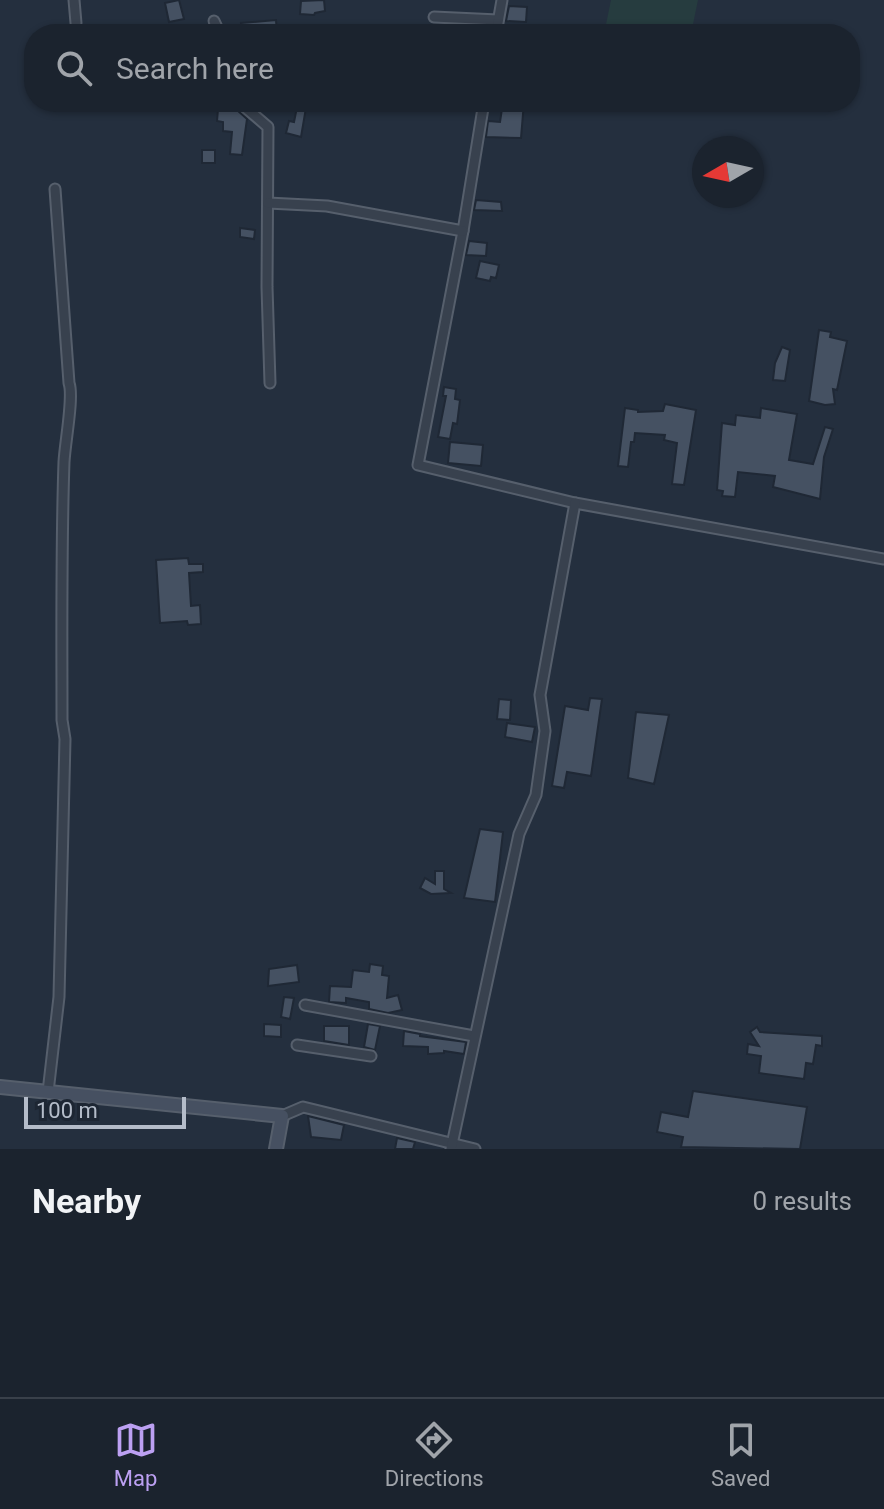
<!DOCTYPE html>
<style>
:root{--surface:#1b232e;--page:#282f3a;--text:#f1f3f6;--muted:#a0a4aa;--line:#39404a;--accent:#bca0f2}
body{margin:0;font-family:Roboto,sans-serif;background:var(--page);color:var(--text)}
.compass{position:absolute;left:692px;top:136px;width:72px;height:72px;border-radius:50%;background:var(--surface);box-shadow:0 2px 6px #0004;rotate:261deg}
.scale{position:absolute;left:24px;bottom:20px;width:162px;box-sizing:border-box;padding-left:8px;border:4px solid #b4bcc9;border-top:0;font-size:22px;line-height:28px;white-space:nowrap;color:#b4bcc9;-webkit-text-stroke:6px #1d2633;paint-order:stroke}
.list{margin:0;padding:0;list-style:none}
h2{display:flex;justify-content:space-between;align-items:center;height:104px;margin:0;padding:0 32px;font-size:34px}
h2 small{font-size:26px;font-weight:400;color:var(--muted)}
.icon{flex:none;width:44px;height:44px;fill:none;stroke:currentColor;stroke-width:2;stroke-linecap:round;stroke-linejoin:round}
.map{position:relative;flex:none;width:884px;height:1149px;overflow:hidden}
.search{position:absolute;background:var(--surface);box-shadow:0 2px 6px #0004;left:24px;right:24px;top:24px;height:88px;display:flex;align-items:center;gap:20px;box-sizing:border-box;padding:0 28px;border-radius:32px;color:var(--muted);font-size:30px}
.sheet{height:248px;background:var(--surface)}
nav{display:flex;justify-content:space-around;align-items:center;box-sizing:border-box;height:112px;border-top:2px solid var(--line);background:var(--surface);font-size:22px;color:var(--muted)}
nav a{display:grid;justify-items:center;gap:4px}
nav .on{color:var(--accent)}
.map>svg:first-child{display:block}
.green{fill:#263c3f}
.building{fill:#455162;stroke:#1f2835;stroke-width:2}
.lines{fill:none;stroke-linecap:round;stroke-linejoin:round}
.minor-casing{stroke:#565f6c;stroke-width:13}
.secondary-casing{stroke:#565f6c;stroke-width:16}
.minor{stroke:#38414e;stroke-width:9}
.secondary{stroke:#465061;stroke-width:12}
</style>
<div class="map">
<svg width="884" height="1149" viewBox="0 0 884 1149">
<rect width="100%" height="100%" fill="#242f3e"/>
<!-- green -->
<polygon class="green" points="611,0 698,0 691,34 604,34"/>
<!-- building -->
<g class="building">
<polygon points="179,0 184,19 169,22 165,3"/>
<polygon points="324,0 325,11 315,13 314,15 300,14 301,1"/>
<polygon points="509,6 527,7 526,22 506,21"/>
<polygon points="276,20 277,34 242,34 241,23"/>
<polygon points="298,102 307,102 301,137 286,133 289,121 294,122"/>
<polygon points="503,102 524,102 521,138 486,137 488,121 500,122"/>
<polygon points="218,109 237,110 247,119 242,155 230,154 232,132 223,131 223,122 217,121"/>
<rect x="202" y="150" width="13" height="13"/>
<polygon points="476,200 501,202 502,211 474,210"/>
<polygon points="240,228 255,230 254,239 240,237"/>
<polygon points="469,241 487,243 486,256 466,255"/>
<polygon points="480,261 499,265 496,278 491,277 490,281 476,278"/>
<polygon points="819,330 831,332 830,337 847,341 837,390 833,389 835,404 825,405 809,401"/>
<polygon points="782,347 790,350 785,381 773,380 775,363"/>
<polygon points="444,387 456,389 455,399 460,400 457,424 453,423 450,439 438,437 446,396 443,396"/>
<polygon points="665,404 696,410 684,485 672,484 677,443 664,440 665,435 635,433 634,442 631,442 628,467 618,466 625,408 638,410 638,412 663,411"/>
<polygon points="761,408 797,414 789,460 813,464 825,427 833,429 824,457 820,499 773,487 775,476 738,472 735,497 722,496 723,491 717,490 722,423 735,425 736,415 760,418"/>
<polygon points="450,442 483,445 481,466 448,463"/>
<polygon points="188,558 189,564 203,564 203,572 189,573 191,606 200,605 201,624 188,625 187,621 160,623 156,560"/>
<polygon points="590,698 602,699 591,776 567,772 564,788 552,786 565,706 588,710"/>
<polygon points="499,699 511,700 510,720 497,719"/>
<polygon points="636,712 669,715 654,784 628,778"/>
<polygon points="507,723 535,727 532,742 505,737"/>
<polygon points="480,829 503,832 495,902 464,898"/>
<polygon points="435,871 444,871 444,889 451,893 431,894 420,888 425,878 435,884"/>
<polygon points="370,964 383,966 382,975 389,976 387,998 398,995 402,1010 388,1013 369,1009 369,1002 346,998 346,1003 329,1002 330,986 351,987 353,970 369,972"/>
<polygon points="297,965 299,982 268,986 269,969"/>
<polygon points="284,997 294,998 290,1019 281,1017"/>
<polygon points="264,1024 281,1025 281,1037 264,1036"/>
<polygon points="368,1024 380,1026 375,1050 364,1047"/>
<polygon points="324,1026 349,1026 349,1045 324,1041"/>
<polygon points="757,1027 760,1032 822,1036 822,1046 816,1045 813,1064 806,1063 804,1079 759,1073 761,1056 747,1054 748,1044 759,1046 750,1032"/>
<polygon points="404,1031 420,1034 420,1036 466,1042 464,1054 444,1051 444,1053 428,1054 428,1047 403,1046"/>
<polygon points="693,1091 807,1107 800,1149 681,1147 683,1137 657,1132 661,1112 688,1117"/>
<polygon points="308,1116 344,1125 341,1140 311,1137"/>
<polygon points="397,1138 415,1142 413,1149 395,1149"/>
</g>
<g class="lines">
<defs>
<g id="minor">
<polyline points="74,0 76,23"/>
<polyline points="434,17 498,20"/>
<polyline points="214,21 220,34"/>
<polyline points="496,34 502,0"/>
<polyline points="239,102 268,127 267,287 270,383"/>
<polyline points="484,102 463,231 418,465 575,503 884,559"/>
<polyline points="268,203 327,206 463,231"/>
<polyline points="305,1005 474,1036"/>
<polyline points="297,1045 371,1056"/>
<path d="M48,1092L59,997L65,739L62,720C62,634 61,548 64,462C65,442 74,397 69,383L55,189"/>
<polyline points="282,1116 303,1107 475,1149"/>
<polyline points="451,1149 519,834 536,795 545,731 540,695 575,503"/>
</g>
<polyline id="secondary" points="0,1087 282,1116 276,1149"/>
</defs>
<!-- minor casing -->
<use href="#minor" class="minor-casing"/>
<!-- secondary casing -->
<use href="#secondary" class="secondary-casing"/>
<!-- minor -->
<use href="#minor" class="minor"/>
<!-- secondary -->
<use href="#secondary" class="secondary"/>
</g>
</svg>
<svg class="compass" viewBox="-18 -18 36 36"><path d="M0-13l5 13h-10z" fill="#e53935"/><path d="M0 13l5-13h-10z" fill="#a0a4aa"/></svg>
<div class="scale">100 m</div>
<div class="search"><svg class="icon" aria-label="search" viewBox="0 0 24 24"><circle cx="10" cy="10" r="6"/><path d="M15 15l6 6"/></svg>Search here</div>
</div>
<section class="sheet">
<h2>Nearby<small>0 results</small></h2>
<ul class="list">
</ul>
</section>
<nav>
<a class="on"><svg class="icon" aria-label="map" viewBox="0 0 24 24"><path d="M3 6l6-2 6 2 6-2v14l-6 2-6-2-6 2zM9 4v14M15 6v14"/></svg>Map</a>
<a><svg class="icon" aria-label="directions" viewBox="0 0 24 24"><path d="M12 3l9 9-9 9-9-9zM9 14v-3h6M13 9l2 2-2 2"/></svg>Directions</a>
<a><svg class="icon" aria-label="saved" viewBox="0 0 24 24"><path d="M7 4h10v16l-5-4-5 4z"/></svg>Saved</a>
</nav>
